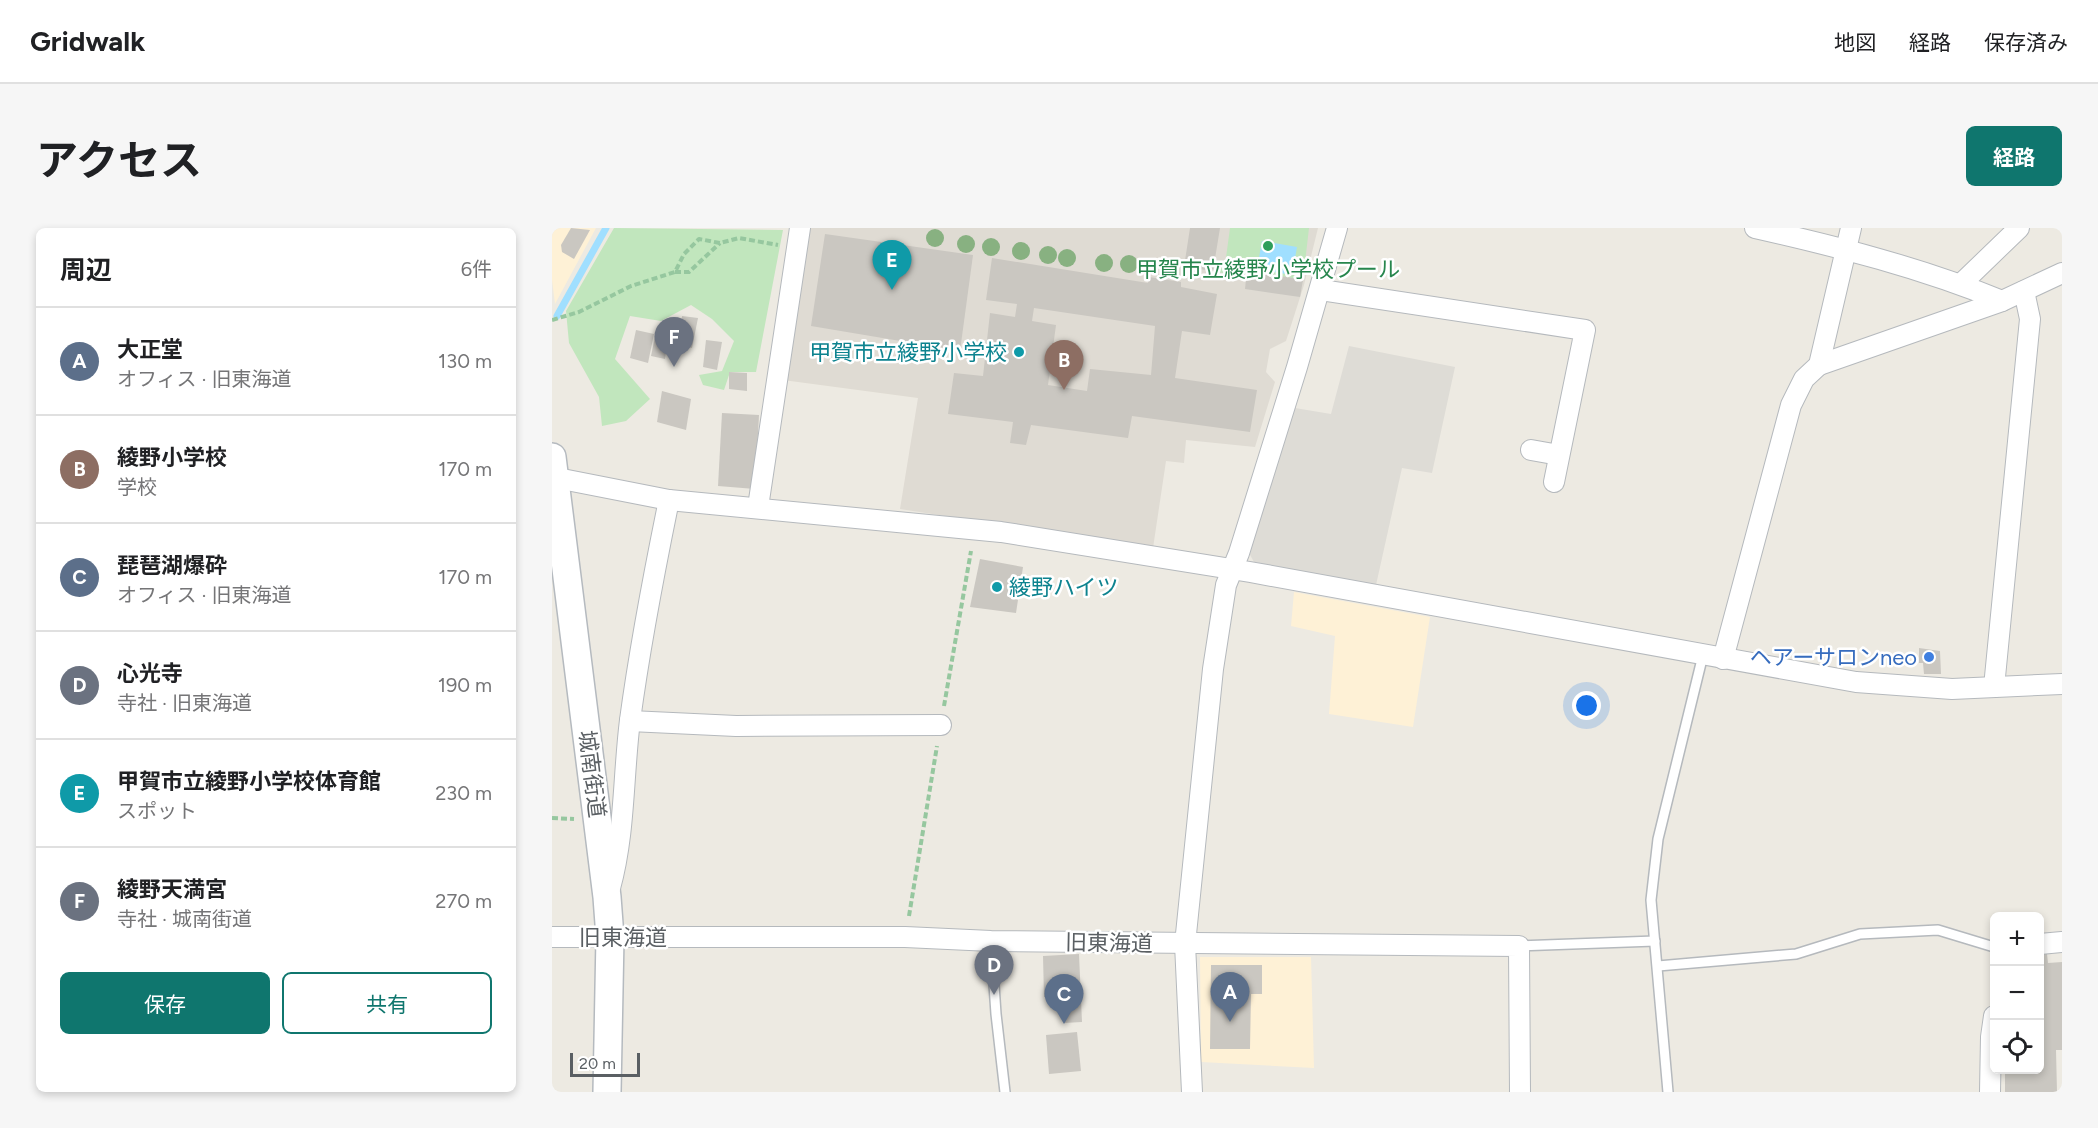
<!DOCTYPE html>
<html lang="ja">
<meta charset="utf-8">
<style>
:root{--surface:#fff;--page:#f6f6f6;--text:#202124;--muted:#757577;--line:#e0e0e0;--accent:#0f766e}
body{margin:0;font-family:Figtree,"Noto Sans JP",sans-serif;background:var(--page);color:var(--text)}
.controls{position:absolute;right:18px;bottom:18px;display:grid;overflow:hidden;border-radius:9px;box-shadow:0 3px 9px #0003}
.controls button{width:54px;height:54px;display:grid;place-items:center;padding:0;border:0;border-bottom:2px solid var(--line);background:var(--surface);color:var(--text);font:30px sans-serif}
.scale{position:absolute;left:18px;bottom:15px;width:70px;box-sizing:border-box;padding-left:6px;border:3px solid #5a5f63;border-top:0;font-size:16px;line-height:21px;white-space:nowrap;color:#5a5f63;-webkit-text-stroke:4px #fff;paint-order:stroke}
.you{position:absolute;left:1035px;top:478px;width:21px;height:21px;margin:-15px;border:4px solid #fff;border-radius:50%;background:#1a73e8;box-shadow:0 0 0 9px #1a73e833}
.badge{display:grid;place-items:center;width:39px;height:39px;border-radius:50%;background:var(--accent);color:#fff;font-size:20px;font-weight:700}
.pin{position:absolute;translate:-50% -50px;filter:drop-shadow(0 2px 3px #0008)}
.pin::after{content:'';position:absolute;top:32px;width:21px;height:18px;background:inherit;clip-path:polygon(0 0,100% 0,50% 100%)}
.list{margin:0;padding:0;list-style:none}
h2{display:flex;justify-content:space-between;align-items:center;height:78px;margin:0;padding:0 24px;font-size:26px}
h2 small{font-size:20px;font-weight:400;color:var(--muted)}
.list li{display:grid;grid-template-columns:39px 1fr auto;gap:18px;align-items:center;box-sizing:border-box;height:108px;padding:0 24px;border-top:2px solid var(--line)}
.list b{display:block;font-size:22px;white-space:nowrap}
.list p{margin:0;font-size:20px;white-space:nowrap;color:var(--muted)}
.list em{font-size:20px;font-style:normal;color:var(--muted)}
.actions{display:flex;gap:12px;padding:18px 24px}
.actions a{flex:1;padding:14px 0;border:2px solid var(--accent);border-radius:9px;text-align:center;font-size:21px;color:var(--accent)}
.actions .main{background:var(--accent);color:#fff}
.icon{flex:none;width:33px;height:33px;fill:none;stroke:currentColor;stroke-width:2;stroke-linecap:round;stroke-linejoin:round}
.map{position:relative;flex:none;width:1510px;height:864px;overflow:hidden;border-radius:9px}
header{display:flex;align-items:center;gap:36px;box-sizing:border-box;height:84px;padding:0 30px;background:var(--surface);border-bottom:2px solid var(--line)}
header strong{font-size:28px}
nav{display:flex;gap:33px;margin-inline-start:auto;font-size:21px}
.intro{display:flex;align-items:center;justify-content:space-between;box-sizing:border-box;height:144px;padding:0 36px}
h1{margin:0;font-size:42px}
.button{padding:15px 27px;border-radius:9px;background:var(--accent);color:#fff;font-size:21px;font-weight:700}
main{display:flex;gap:36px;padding:0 36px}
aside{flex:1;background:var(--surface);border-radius:9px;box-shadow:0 3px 9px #0003}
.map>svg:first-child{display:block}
.commercial{fill:#fef1d6}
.industrial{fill:#dedcd6}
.education{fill:#dfdbd3}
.green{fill:#c1e6bd}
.water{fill:#a0dfff}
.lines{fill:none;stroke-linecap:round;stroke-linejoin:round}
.stream{stroke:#a0dfff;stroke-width:7}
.building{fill:#cac7c1;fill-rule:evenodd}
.lane-casing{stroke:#b5b9bd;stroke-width:12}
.street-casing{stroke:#b5b9bd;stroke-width:22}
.secondary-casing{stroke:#b5babf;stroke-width:30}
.path{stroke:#96c79f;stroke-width:4;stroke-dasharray:6 3;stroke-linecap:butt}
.lane{stroke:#fff;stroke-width:9}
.street{stroke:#fff;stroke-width:20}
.secondary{stroke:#fff;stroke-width:27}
.tree{fill:#88b181}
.leisure-dot{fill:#2e9e5b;stroke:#fff;stroke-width:2}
.culture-dot{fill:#0f9aa8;stroke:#fff;stroke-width:2}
.shop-dot{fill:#3f7fe0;stroke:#fff;stroke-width:2}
.labels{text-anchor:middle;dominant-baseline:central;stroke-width:5;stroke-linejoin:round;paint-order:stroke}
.leisure-label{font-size:22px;fill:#27864d;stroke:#fff}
.culture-label{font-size:22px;fill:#0d838f;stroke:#fff;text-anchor:end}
.shop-label{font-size:22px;fill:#366cbe;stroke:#fff;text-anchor:end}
.street-label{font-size:22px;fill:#5a5f63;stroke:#fff}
</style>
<header>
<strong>Gridwalk</strong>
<nav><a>地図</a><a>経路</a><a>保存済み</a></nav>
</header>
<div class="intro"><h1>アクセス</h1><a class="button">経路</a></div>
<main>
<aside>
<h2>周辺<small>6件</small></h2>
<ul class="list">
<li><span class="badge" style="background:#5c6f8a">A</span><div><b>大正堂</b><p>オフィス · 旧東海道</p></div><em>130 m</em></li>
<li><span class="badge" style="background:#8d6e63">B</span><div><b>綾野小学校</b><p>学校</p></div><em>170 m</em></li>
<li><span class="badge" style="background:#5c6f8a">C</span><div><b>琵琶湖爆砕</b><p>オフィス · 旧東海道</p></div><em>170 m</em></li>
<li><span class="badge" style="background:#6b7280">D</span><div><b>心光寺</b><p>寺社 · 旧東海道</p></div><em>190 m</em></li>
<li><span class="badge" style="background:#0f9aa8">E</span><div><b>甲賀市立綾野小学校体育館</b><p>スポット</p></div><em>230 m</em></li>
<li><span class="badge" style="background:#6b7280">F</span><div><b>綾野天満宮</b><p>寺社 · 城南街道</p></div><em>270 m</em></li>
</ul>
<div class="actions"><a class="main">保存</a><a>共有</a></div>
</aside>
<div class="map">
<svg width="1510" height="864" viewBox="0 0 1510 864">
<rect width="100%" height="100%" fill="#edeae2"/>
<!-- commercial -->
<g class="commercial">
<polygon points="0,0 44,0 3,76 0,52"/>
<polygon points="742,364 878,389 861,499 777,486 783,408 739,398"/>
<polygon points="648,729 759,729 762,840 649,834"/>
</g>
<!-- industrial -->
<polygon class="industrial" points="797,118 903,139 880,245 850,240 824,357 702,334 697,325 743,180 779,186"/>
<!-- education -->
<polygon class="education" points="257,0 766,0 752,57 734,113 718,121 714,144 723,154 703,219 634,212 632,235 614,233 601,320 348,281 366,170 231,152"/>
<!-- green -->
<g class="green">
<polygon points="62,0 231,2 204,144 178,144 172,162 151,157 147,147 170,143 182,113 160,91 139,77 109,93 78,88 63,131 98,171 74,193 50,198 47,169 17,115 14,83"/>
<polygon points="678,0 757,0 751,52 695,42 694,49 666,44 666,36 673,37"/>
</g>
<!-- water -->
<polygon class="water" points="710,13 745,19 740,47 705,41"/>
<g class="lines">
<!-- stream -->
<polyline class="stream" points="5,88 54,0"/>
</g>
<!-- building -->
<g class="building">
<polygon points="19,0 38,2 22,31 10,24 9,17"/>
<polygon points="638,0 668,0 661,43 632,39"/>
<polygon points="273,6 421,27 408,123 259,98"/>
<path d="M440,30L596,55L597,49L629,54V59L665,66L658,107L630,103L623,150L705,162L698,204L580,188L576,210L479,197L474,217L458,215L461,194L396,186L402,145L431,148L438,85L463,89L465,76L434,72ZM482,80L603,98L599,147L538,141L535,163L496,157L504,97L480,93Z"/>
<polygon points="695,42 751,52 748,69 693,61"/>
<polygon points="130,88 146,90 140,120 127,117"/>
<polygon points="105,99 117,102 113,131 99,128"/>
<polygon points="84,102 102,106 96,135 78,130"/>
<polygon points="154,112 170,114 165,142 151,139"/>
<polygon points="177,144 195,145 195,163 177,161"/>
<polygon points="110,163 139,171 134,202 105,194"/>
<polygon points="170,185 207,187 203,261 166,258"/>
<polygon points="428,331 471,339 464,385 418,379"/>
<polygon points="1367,420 1388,423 1389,446 1372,446 1371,435 1367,435"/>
<polygon points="527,726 530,794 512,795 511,768 492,769 491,728"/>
<polygon points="1495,726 1496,735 1510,734 1510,822 1504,822 1505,864 1453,864 1453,842 1488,842 1488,727"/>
<polygon points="659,737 710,737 710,766 699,766 698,821 658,821"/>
<polygon points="525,804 529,843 497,846 494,807"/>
</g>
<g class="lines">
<defs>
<g id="lane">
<polyline points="439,713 444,786 453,864"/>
<polyline points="967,718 1103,713"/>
<polyline points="1106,738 1244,726 1308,706 1386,702 1442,719"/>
<polyline points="1116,864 1099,672 1106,611 1151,427"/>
</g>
<g id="street">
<path d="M1203,0C1287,19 1370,40 1450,73L1510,45"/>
<polyline points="1409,56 1467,0"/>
<polyline points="769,62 1033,102 1002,254"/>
<polyline points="1267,137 1450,73"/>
<polyline points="979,222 1007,227"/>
<polyline points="0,249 117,272 449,304 698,344 1304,454 1400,461 1510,456"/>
<polyline points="206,279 248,0"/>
<polyline points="1171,431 1239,177 1252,151 1267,137 1299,0"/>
<polyline points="1442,459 1478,91 1472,63"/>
<polyline points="78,493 184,498 389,497"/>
<path d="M58,660C73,606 71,548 78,492C88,418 102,345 117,272"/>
<polyline points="0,709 353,709 439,713 967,718 968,864"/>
<polyline points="1488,716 1510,714"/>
<polyline points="640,864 633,716 661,441 674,357 687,325 745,139 785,0"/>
<polyline points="1438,864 1439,809 1442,788"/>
</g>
<polyline id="secondary" points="0,229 55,669 58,709 55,864"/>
</defs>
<!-- lane casing -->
<use href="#lane" class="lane-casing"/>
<!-- street casing -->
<use href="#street" class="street-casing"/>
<!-- secondary casing -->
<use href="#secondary" class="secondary-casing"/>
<!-- path -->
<g class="path">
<polyline points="123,44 137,44 168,15"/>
<polyline points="0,92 27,84 79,58 123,44 132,26 147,11 168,15 187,10 226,17"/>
<polyline points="392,478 419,323"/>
<polyline points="0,590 22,591"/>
<polyline points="357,688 385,518"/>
</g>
<!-- lane -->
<use href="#lane" class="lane"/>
<!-- street -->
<use href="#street" class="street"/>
<!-- secondary -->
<use href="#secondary" class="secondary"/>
</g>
<!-- trees -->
<g class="tree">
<circle cx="383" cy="10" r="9"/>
<circle cx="414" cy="16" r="9"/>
<circle cx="439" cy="19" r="9"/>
<circle cx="469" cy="23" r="9"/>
<circle cx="496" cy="27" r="9"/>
<circle cx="515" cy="30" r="9"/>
<circle cx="552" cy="35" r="9"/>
<circle cx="577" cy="36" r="9"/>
</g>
<!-- markers -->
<circle class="leisure-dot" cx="716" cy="18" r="6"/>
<g class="culture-dot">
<circle cx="467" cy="124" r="6"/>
<circle cx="445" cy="359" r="6"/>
</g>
<circle class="shop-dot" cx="1377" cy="429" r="6"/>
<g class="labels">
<!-- leisure labels -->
<g class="leisure-label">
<text x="716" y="41">甲賀市立綾野小学校プール</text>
</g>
<!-- culture labels -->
<g class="culture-label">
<text x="455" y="124">甲賀市立綾野小学校</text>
<text x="457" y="359" text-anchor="start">綾野ハイツ</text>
</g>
<!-- shop labels -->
<g class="shop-label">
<text x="1365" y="429">ヘアーサロンneo</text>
</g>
<!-- street labels -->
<g class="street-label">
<text transform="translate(40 546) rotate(83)">城南街道</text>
<text x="71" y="709">旧東海道</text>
<text transform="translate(557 715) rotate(1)">旧東海道</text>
</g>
</g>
</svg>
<div class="controls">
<button>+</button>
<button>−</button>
<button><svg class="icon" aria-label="locate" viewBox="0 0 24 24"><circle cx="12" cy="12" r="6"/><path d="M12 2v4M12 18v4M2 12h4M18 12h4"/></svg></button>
</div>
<div class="scale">20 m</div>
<div class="you"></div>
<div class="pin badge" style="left:678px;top:794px;background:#5c6f8a">A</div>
<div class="pin badge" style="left:512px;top:162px;background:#8d6e63">B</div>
<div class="pin badge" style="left:512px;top:796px;background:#5c6f8a">C</div>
<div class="pin badge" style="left:442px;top:767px;background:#6b7280">D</div>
<div class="pin badge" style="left:340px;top:62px;background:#0f9aa8">E</div>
<div class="pin badge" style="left:122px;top:139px;background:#6b7280">F</div>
</div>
</main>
